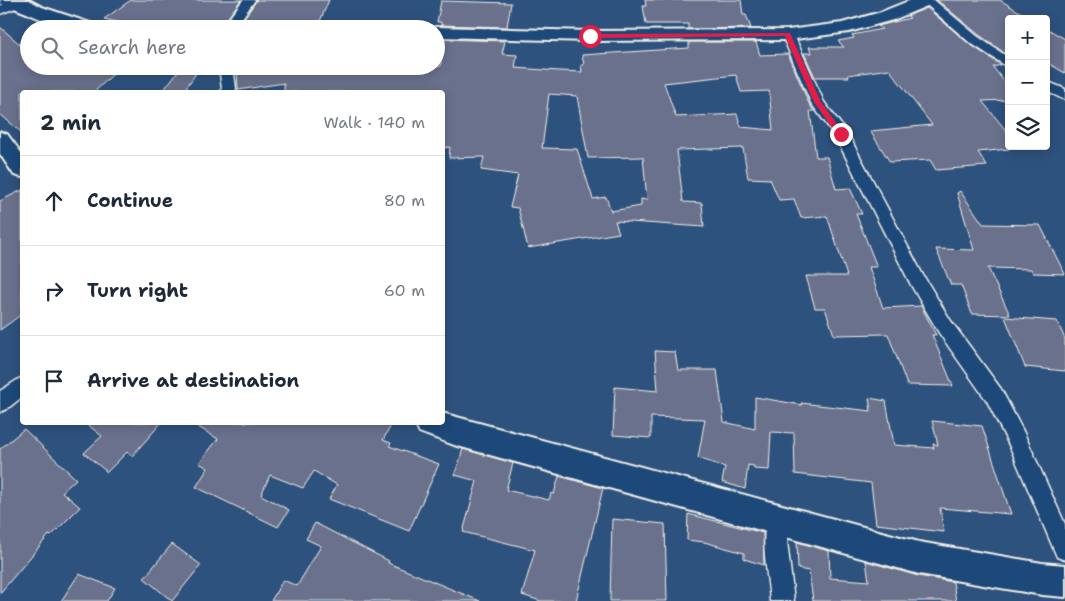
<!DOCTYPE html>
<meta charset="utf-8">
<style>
:root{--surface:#fff;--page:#f2f2f3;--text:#1f2937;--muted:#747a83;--line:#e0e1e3}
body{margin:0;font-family:"Shantell Sans",sans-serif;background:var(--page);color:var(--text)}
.controls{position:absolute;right:15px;top:15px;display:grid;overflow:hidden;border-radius:5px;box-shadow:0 2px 12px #0003}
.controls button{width:45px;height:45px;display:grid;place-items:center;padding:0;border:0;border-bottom:1px solid var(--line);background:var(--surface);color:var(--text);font:25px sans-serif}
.stop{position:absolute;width:15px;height:15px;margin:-11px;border:4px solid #e11d48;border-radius:50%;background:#fff}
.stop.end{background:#e11d48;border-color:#fff;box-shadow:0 1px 5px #0008}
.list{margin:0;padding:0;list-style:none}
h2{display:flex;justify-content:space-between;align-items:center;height:65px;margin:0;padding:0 20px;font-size:21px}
h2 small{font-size:16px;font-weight:400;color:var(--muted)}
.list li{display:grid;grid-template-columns:32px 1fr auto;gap:15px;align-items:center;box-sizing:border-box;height:90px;padding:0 20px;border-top:1px solid var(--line)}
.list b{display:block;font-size:19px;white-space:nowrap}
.list em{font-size:16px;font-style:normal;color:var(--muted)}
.icon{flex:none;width:28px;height:28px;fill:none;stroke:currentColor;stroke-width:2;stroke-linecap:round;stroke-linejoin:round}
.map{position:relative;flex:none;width:1065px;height:601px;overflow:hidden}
.search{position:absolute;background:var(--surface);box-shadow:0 2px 12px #0003;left:20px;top:20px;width:425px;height:55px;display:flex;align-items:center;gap:12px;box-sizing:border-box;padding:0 18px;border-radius:28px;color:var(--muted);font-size:19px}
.panel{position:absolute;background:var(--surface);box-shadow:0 2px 12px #0003;left:20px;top:90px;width:425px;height:335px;border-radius:5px}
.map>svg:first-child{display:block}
.building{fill:#6a718d;stroke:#f4f1e8;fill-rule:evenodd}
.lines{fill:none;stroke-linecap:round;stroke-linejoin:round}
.street-casing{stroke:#f4f1e8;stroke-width:3}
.secondary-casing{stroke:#f4f1e8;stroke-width:4}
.street{fill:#1f4a7a;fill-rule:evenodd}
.secondary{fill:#1f4a7a;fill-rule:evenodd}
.route{fill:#e11d48}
</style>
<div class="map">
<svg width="1065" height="601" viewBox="0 0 1065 601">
<rect width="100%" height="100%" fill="#2e527e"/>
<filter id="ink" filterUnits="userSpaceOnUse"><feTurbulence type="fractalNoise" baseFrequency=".02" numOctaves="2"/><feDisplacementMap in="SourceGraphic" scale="10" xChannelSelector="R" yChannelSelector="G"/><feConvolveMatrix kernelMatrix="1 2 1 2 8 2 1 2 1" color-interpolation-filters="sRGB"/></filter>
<g filter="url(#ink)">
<!-- building -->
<g class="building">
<polygon points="131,0 241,0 222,25 219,24 217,27 180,26 177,29 166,29 134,22 131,25 104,19"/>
<polygon points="257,0 329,0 318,26 239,25"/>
<polygon points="645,0 741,0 743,15 746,15 751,28 688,29 688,24 646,24 643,6 646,6"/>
<polygon points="937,0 1000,0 1031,19 1009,19 1009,56 978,34"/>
<polygon points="441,1 511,3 507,27 441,25 441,22 437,22"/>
<polygon points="927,8 968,43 1001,65 993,67 1009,88 1009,100 982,101 1009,134 1009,149 978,152 987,166 936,170 930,160 890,162 870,131 932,125 889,69 848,75 849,77 815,77 804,53 812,53 809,47 844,47 838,41 854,38 852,35 882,29 878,26 910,18 907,16"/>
<polygon points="0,27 29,52 29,66 122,66 94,92 22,92 22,133 0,114"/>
<polygon points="1046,28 1065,39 1065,73 1046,62"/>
<path d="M441,39L505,41L502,54L517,55L515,68L559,71L582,72L581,65H584L582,55L689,48V42H756L760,55L788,54L809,104L814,111H810L816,157H827L836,189L850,188L862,214H856L877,267H869L883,308L921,306L936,335H932L953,386L907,385L888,334L834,335L825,308H815L806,276H847L827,216L801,218L794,199L779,200L770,179L748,178L743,148L677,150L683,202L702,203L704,227L615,221L619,233L528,248L518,208L510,207L518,175L481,170L484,157L449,158L450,147L442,148V92H284V83L238,90L237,66H441ZM736,75L741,92L769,91L773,130L741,127L737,114L676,117L664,83ZM549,94L577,96L588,158L643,157L647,200L641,199V206L611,211L606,197L593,199L577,149L542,148Z"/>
<polygon points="182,66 201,66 183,92 162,92"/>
<polygon points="22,190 22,314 0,330 0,201"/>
<polygon points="960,191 983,224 1040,225 1065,274 1033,273 1031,269 988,268 1010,315 972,314 961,285 951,285 936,249 974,250 957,193"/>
<polygon points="1005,317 1057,321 1065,339 1065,371 1025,367"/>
<polygon points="655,351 675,352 678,370 717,370 724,422 755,429 755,397 802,405 801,403 871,411 869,398 886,401 894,445 934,448 933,444 938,445 932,421 982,426 1011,514 940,508 944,532 876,524 871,483 795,474 794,433 771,432 769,470 754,469 754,466 748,465 745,489 722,482 725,467 698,458 705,419 651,417 651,438 613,435 615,387 658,391"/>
<polygon points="84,422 162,422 132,456 127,452 107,472 84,453 102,436"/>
<polygon points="190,422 393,422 383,440 391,443 389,446 439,464 409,531 329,499 337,485 314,471 303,488 270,475 261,495 289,510 278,527 196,487 208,468 199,463 218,439"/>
<polygon points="24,429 76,479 62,492 80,507 51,536 49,535 0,593 0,449"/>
<polygon points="463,449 513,463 506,490 549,500 551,493 554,494 559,476 603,488 576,601 541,601 522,595 535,550 463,532 477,481 455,475"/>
<polygon points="688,514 763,533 764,565 744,559 744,553 704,542 687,540"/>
<polygon points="612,519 665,524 667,601 610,601"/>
<polygon points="315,523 389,561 388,563 480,601 271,601 283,580 297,586 321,546 306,539"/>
<polygon points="797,542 829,551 830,578 869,581 866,561 918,576 953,582 956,601 813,601 809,571 798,569"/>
<polygon points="172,544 201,565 172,601 144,578"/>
<polygon points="79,574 115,588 107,601 61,601"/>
</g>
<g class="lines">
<defs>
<g id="street">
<polygon points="14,0 30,0 28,3 0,14 0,6"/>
<polygon points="243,0 255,0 234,29 221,29"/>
<polygon points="921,0 934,0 977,36 1009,58 1009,68 969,42"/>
<polygon points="788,31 794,35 824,102 848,134 923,275 951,321 1001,389 1024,433 1065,524 1065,560 1057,557 1010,447 987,401 939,333 911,285 835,136 811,103 782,35"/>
<polygon points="219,66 233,66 236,89 234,92 220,92 222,89"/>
<polygon points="1046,81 1065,89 1065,100 1046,91"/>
<polygon points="22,377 22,397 7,409 0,412 0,391"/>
<path d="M777,508L785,511L788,519L787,541L794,601H770C768,574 759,537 769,511Z"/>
</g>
<g id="secondary">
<path d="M0,0H29L42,7L96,25L99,29C90,29 80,30 71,29C47,24 25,10 1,4Z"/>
<polygon points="911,0 935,0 932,4 893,20 849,32 788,40 590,41 436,37 436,29 429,29 436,27 590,31 788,30 842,23 881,12"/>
<polygon points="0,132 7,134 22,154 22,177 14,175 0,154"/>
<polygon points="442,413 919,542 1042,563 1065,565 1065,597 1042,595 919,574 454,445 419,432 415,422 442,422"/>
</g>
</defs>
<!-- street casing -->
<use href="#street" class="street-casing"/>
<!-- secondary casing -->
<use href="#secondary" class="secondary-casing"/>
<!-- street -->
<use href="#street" class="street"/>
<!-- secondary -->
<use href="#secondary" class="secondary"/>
</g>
</g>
<!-- route -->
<polygon class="route" points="790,33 821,102 843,132 843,136 838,136 814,102 785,36 590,38 587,36 590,34"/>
</svg>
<div class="controls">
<button>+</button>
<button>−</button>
<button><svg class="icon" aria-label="layers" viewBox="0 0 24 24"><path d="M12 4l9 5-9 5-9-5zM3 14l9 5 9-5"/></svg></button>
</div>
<div class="stop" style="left:590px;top:36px"></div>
<div class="stop end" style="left:841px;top:134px"></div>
<div class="search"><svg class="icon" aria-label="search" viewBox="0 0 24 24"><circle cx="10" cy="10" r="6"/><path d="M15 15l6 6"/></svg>Search here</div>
<section class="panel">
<h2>2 min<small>Walk · 140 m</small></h2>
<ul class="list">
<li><svg class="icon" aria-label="ahead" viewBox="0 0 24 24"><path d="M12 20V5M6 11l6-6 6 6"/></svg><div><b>Continue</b></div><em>80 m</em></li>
<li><svg class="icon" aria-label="right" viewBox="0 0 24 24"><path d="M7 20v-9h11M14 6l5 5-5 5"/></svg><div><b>Turn right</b></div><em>60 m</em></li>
<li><svg class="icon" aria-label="arrive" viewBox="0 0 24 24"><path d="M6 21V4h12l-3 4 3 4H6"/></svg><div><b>Arrive at destination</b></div></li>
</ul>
</section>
</div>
